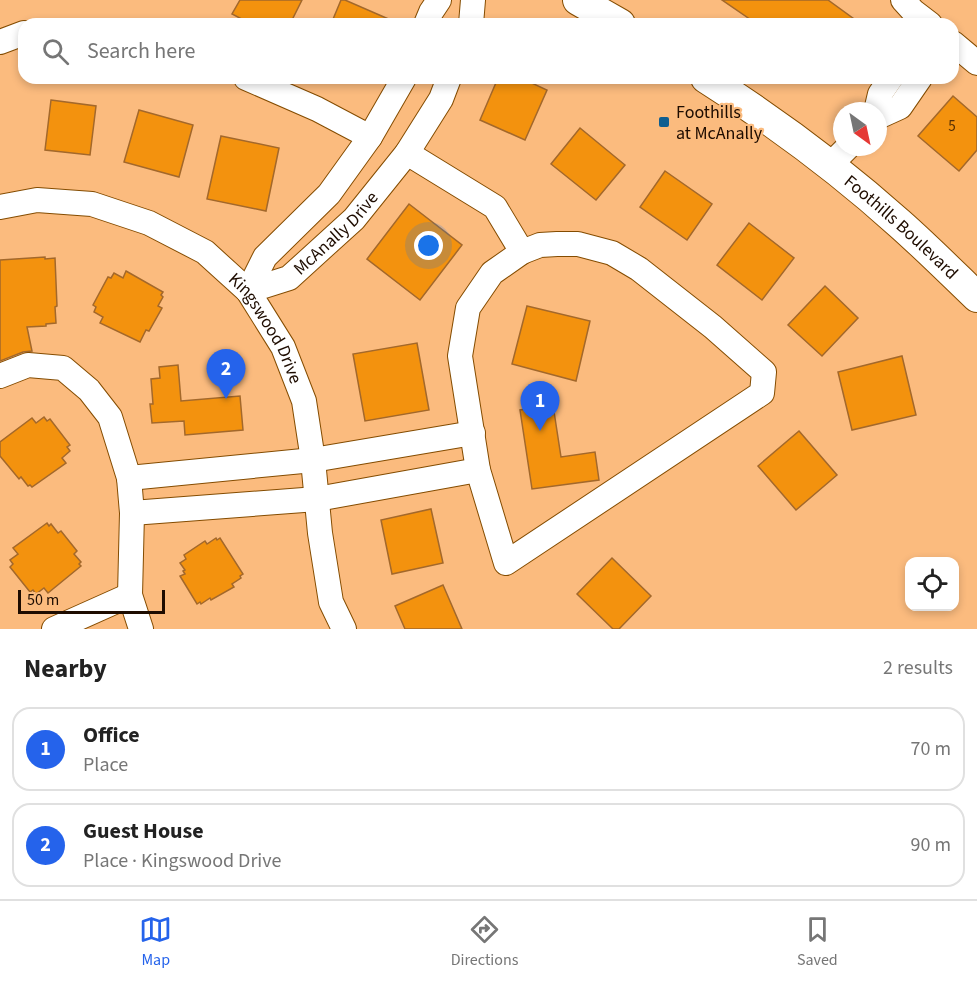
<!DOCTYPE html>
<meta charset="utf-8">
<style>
:root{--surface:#fff;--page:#f2f2f2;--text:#222;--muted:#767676;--line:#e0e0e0;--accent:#2563eb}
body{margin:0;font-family:"Source Sans 3",sans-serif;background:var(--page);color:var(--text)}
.controls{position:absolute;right:18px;bottom:18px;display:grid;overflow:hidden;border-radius:12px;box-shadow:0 3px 9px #0003}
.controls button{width:54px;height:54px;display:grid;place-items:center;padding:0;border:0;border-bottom:2px solid var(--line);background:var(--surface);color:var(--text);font:30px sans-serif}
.compass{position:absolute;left:833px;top:102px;width:54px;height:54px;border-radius:50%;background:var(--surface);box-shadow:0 3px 9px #0003;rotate:147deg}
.scale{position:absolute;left:18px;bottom:15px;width:147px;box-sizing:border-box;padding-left:6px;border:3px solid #1e0c00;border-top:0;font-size:16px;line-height:21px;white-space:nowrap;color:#1e0c00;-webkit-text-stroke:4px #fbbb7e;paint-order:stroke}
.you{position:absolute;left:429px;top:246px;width:21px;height:21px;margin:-15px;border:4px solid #fff;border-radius:50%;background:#1a73e8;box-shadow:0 0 0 9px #1a73e833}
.badge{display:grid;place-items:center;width:39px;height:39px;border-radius:50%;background:var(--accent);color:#fff;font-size:20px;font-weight:700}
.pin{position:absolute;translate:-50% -50px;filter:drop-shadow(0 2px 3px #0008)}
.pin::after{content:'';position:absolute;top:32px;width:21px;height:18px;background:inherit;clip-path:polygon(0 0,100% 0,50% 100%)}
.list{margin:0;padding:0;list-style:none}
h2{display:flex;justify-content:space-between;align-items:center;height:78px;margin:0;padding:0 24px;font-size:26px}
h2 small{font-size:20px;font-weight:400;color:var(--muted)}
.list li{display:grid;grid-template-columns:39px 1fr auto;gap:18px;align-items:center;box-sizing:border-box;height:84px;margin:0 12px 12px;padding:0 12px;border:2px solid var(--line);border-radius:18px}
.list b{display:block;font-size:22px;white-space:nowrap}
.list p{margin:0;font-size:20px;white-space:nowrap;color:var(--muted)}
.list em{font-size:20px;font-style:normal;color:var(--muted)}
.icon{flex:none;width:33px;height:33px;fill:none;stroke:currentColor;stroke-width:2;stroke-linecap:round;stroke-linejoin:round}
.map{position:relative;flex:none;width:977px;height:629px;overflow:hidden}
.search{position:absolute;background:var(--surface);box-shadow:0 3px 9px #0003;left:18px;right:18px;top:18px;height:66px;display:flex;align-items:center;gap:15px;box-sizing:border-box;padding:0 21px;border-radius:18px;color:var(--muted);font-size:22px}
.sheet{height:270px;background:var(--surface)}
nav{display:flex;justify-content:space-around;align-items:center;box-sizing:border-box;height:84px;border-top:2px solid var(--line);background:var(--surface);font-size:16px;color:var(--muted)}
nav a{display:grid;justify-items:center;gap:3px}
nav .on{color:var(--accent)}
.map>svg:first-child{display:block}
.building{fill:#f3920e;stroke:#a3682b;stroke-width:1.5}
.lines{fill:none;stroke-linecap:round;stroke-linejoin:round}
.minor-casing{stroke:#844c01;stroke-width:26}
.major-casing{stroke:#844c01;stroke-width:32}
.minor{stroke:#fff;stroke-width:24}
.major{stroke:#fff;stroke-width:30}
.poi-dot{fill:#0f5e90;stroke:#fbbb7e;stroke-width:2}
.labels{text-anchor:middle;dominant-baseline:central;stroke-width:4.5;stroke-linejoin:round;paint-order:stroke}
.number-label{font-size:15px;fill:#532e04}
.poi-label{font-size:18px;fill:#1e0c00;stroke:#fbbb7e;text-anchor:start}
.street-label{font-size:18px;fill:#1e0c00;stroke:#fbbb7e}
</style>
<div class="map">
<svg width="977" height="629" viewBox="0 0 977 629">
<rect width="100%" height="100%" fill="#fbbb7e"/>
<!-- building -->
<g class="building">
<polygon points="240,0 302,0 290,24 251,24 232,14"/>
<polygon points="341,0 345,0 400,24 331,24"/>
<polygon points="722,0 828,0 861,24 757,24"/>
<polygon points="498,78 521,78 547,90 525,140 480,120"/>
<polygon points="953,96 977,117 977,150 959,171 918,136"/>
<polygon points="51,100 96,106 90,155 45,150"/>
<polygon points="139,110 193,125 179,177 124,162"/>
<polygon points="580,128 625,165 596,200 551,164"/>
<polygon points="221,136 279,148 266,211 207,199"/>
<polygon points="665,171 712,204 687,240 640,207"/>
<polygon points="409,204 462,245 420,300 367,259"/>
<polygon points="749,223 794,258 762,300 717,265"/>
<polygon points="45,257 45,259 55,258 57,306 55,307 56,323 46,324 46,326 27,327 32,351 23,352 0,361 0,260"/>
<polygon points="126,271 163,292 161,295 163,297 158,306 162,308 149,331 146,330 140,342 100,323 103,317 94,312 96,307 93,305 108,277 111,278 114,273 123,278"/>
<polygon points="825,286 858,318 822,356 788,325"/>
<polygon points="527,306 590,321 576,381 512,364"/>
<polygon points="417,343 429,410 365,421 353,354"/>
<polygon points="902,356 916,415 852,430 838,372"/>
<polygon points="178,365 181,401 240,396 243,430 185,435 184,421 152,423 150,404 153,404 151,379 160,378 159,367"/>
<polygon points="553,405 561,457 595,452 599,480 532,489 520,410"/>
<polygon points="44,417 47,421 50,419 70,445 67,447 70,451 62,458 66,463 32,487 30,485 28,486 21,477 19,479 0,456 0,442 32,418 36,423"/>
<polygon points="799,431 837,475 796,510 758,466"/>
<polygon points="431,509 443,563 392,574 381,520"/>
<polygon points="47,523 49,526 51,524 58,533 61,531 77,551 74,554 81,562 79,564 81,566 48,593 44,588 36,594 33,590 30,592 10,567 13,564 10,560 18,554 13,548"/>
<polygon points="216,538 217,540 220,538 243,574 240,576 241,578 232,584 234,587 211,600 210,598 201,604 200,602 197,604 180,576 185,574 183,571 185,570 180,563 186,559 184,555 205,541 207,544"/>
<polygon points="612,558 651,596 619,629 613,629 577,594"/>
<polygon points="443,585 462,629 405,629 395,606"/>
</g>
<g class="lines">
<defs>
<g id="minor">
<polyline points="903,0 913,11 930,24"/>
<polyline points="426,24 431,12 439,0"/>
<polyline points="471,24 473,0"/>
<polyline points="0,42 24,33"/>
<polyline points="953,43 977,63"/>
<polyline points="246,78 317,109 370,137"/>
<polyline points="876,111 880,94 891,78"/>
<polyline points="878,117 900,107 920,78"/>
<polyline points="407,153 495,207 522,252"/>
<polyline points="830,165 848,147"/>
<path id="s1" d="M0,207L37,200L92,204L149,223L205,252L248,291L283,347L304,401L313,460L320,533L331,602L344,629"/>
<polygon points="557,244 578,244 612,253 639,269 713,327 764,372 762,393 506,563 478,470 460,356 468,308 492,273 522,252 540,245"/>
<path id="s2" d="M248,291L289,278L354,219L407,153L441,99L449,78"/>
<polyline points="248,291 265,257 329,194 370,137 404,78"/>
<polyline points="0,376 28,365 63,368 89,390 110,417 129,478 132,513 130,595 141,629"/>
<polyline points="129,478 313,460 473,433"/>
<polyline points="132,513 317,499 478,470"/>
<polyline points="54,629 130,595"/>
</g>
<g id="major">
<polyline points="578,0 620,24"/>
<path id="s3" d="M706,78C774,121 840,170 900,224C927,248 952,273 977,297"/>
</g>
</defs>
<!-- minor casing -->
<use href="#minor" class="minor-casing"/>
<!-- major casing -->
<use href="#major" class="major-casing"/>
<!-- minor -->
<use href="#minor" class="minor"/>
<!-- major -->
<use href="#major" class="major"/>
</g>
<!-- markers -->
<rect class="poi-dot" x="658" y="116" width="12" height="12" rx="3"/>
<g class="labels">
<!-- number labels -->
<g class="number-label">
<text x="952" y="126">5</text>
</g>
<!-- poi labels -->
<g class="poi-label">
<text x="676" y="112">Foothills<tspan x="676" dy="21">at McAnally</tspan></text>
</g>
<!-- street labels -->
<g class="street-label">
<text stroke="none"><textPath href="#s3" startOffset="246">Foothills Boulevard</textPath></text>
<text stroke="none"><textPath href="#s2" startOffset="108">McAnally Drive</textPath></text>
<text stroke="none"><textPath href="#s1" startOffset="315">Kingswood Drive</textPath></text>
</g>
</g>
</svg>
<div class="controls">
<button><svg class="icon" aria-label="locate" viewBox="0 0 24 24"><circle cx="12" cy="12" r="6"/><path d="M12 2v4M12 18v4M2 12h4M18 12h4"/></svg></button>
</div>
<svg class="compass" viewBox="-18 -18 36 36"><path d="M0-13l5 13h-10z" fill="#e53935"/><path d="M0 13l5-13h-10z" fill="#767676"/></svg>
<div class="scale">50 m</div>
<div class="you"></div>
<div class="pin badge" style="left:540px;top:431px">1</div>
<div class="pin badge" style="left:226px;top:399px">2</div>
<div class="search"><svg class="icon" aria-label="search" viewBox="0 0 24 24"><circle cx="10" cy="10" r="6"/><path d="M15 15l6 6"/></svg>Search here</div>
</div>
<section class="sheet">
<h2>Nearby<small>2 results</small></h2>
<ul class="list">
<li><span class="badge">1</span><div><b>Office</b><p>Place</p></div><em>70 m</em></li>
<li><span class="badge">2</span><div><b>Guest House</b><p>Place · Kingswood Drive</p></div><em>90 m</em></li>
</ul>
</section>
<nav>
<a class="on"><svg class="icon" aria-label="map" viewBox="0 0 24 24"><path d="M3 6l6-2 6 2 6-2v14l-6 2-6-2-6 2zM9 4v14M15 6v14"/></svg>Map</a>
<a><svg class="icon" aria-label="directions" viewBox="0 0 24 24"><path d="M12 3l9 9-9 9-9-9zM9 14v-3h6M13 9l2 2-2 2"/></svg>Directions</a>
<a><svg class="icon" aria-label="saved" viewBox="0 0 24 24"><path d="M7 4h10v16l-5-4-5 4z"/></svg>Saved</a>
</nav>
